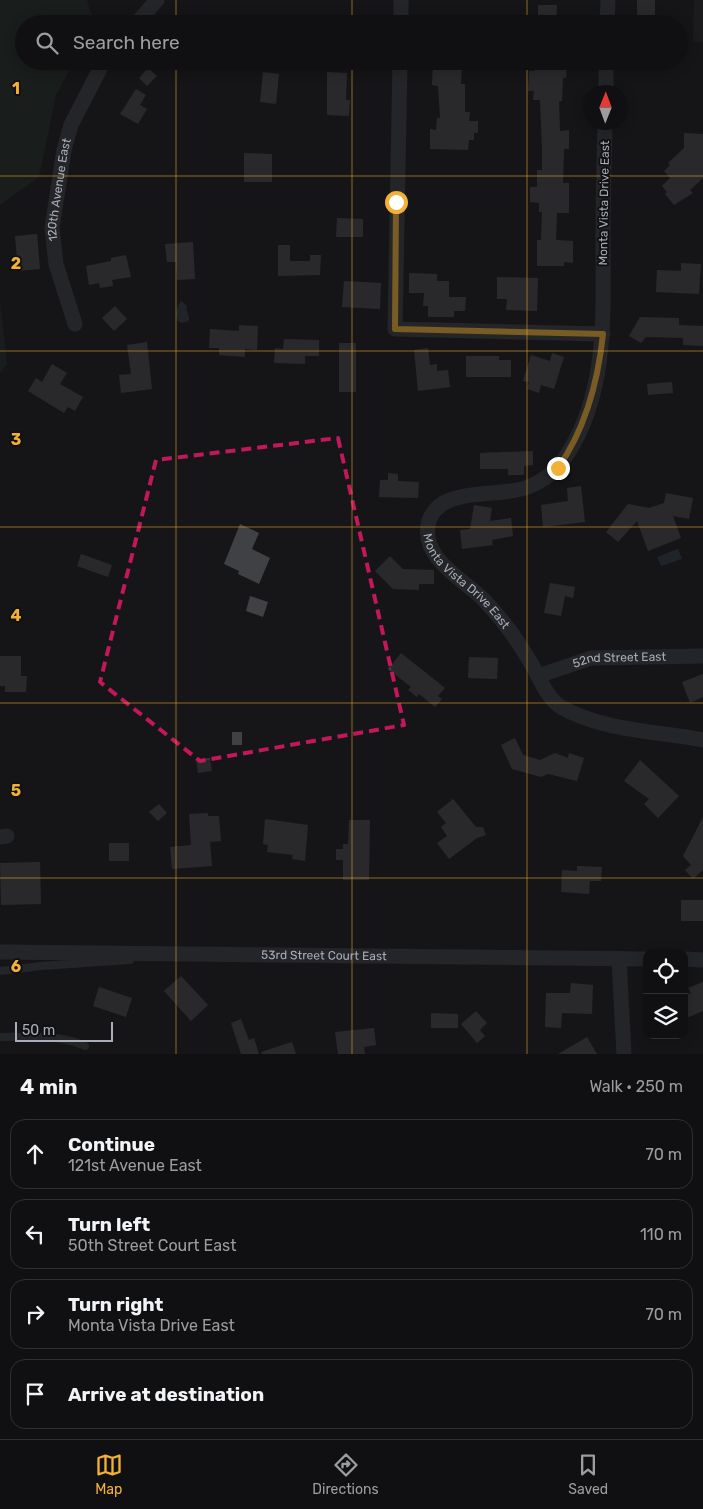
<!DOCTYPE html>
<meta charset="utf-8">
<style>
:root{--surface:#101012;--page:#1e1e20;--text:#f1f3f6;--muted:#9c9d9f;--line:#303032;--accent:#f2b134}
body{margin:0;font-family:Rubik,sans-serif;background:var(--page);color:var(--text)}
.controls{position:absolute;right:15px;bottom:15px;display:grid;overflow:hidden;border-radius:10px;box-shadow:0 2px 12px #0003}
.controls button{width:45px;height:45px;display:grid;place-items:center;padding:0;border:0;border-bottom:1px solid var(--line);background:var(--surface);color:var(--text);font:25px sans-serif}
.compass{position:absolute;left:583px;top:85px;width:45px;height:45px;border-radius:50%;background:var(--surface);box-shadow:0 2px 12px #0003;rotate:1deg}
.scale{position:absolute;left:15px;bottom:12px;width:98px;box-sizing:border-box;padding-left:5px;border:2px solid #a8adb8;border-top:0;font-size:14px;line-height:18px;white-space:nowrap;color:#a8adb8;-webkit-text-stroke:4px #111113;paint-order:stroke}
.stop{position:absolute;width:15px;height:15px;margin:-11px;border:4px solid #f2b134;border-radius:50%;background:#fff}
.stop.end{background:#f2b134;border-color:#fff;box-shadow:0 1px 5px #0008}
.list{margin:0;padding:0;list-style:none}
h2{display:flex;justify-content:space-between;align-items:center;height:65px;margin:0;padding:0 20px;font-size:21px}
h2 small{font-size:16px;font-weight:400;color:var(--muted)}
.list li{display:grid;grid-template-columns:32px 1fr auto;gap:15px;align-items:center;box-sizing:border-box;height:70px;margin:0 10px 10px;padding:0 10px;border:1px solid var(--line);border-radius:15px}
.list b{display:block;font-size:19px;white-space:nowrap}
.list p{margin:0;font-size:16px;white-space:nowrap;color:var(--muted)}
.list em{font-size:16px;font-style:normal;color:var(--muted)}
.icon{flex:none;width:28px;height:28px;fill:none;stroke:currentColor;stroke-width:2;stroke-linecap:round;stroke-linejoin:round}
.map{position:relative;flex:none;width:703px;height:1054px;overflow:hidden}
.search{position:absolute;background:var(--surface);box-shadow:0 2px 12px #0003;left:15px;right:15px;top:15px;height:55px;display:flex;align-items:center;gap:12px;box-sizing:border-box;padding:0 18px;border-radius:28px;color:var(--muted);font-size:19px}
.sheet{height:385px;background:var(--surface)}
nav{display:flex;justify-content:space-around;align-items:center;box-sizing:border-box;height:70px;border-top:1px solid var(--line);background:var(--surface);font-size:14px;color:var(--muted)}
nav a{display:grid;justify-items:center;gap:2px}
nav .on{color:var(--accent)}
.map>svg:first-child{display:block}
.built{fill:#222225}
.green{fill:#1e261f}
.water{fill:#2c353c}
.building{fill:#404145}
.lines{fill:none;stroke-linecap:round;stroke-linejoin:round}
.lane{stroke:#37383d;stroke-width:8}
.street{stroke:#37383d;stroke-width:15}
.route{stroke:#f2b134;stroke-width:6}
.marked{fill:none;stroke:#c2185b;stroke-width:4;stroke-dasharray:10 6;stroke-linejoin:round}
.grid{fill:none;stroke:#f2b134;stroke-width:1;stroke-opacity:0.55}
.labels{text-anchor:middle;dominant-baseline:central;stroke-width:4;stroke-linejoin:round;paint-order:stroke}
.street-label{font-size:12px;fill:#a8adb8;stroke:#111113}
.grid-label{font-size:16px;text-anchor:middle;font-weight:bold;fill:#f2b134;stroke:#111113;stroke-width:4;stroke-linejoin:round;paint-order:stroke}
</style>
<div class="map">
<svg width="703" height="1054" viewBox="0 0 703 1054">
<rect width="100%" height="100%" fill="#161618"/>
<!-- built -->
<polygon class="built" points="694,0 703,0 703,42 693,42"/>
<!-- green -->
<g class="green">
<polygon points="0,0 87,0 94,24 24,24 24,61 74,61 56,95 39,177 0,205"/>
<polygon points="0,302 7,364 0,373"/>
</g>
<!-- water -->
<g class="water">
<path d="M181,301L187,306C185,309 190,316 189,321L182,323L178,321C174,314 177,307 181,301Z"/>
<polygon points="678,549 682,559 661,566 657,557"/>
</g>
<!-- building -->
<g class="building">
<rect x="637" y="0" width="18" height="24"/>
<polygon points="538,5 557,5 556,24 538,24"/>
<polygon points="433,61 450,61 450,65 462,65 461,84 465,84 465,112 470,112 469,121 478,121 478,133 474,133 474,140 469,140 468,150 430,149 430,129 436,130 437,118 440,118 438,86 432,85"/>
<polygon points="534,61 567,61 566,78 563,78 562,101 559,101 560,131 569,130 569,149 564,149 563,183 569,183 569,213 557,213 556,240 573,241 573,263 564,262 564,266 537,266 537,240 541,240 542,212 539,212 539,203 530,202 530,187 537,187 537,170 542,170 542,150 540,100 533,100 534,91 528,91 529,71 534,71"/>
<polygon points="148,68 157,76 147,86 139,78"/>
<polygon points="263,72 279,74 276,104 260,102"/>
<polygon points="327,72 347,73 346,100 350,100 349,116 327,115"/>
<polygon points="136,89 146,95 140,105 147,109 138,124 120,114"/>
<polygon points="684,133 703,134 703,178 690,190 693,193 674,205 665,194 667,192 662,186 670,178 664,171 670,165 668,163 684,148"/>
<polygon points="244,153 272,154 272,182 244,182"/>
<polygon points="337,218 363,219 363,237 336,237"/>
<polygon points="37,234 40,269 18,271 15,236"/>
<polygon points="193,242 195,279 177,280 176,262 167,262 165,244"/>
<polygon points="278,245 290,245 290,261 310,261 310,255 321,255 320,275 278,276"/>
<polygon points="126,255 131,277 112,280 113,286 100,288 99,283 89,285 86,266 111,261 111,258"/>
<polygon points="681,263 701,264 699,294 656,292 657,270 681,271"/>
<polygon points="409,273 437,274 437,281 449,281 449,297 466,297 465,311 454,311 454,317 428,317 428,306 423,306 424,293 409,293"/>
<polygon points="497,277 538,278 537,311 506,310 507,299 497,299"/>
<polygon points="344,281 381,283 380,309 342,307"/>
<polygon points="115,306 127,319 114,331 102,318"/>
<polygon points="640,317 679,318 679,325 703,326 703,346 683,345 683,338 646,337 641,343 629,336"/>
<polygon points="239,325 258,326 257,350 245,349 245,357 219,355 219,348 209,348 210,329 239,331"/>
<polygon points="284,339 319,340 319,356 305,356 305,364 274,363 275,348 283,349"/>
<polygon points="147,342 152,389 121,393 119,375 131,374 127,345"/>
<rect x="339" y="343" width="17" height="49"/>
<polygon points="428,348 430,365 437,364 437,371 448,370 450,387 418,391 414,350"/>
<polygon points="552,353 564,357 554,389 541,385 539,393 527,389 529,382 523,381 531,355 550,361"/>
<polygon points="466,356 499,356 499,360 511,360 511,377 466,377"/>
<polygon points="52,364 67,373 60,384 83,397 75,411 68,407 64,413 28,391 36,378 42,382"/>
<polygon points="672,382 673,393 648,395 647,384"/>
<polygon points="533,451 533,465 524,466 524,475 508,475 508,469 480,469 480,453"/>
<polygon points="388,473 398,474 398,481 419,482 418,498 379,497 380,480 388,480"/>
<polygon points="581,486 585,522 543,527 541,505 568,501 567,488"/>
<polygon points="666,493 693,498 689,519 673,516 681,538 648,551 637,521 618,542 606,532 628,504 649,508 664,503"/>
<polygon points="474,505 492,508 490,521 511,518 513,536 492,540 493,545 462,549 460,530 470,529"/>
<polygon points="240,524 259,533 252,549 270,558 259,584 238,574 239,571 224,564"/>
<polygon points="81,554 112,565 108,577 77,566"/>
<polygon points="390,556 403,569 434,570 434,584 419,584 419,590 393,589 375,571"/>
<polygon points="550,583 575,587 573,598 565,596 561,616 544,613"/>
<polygon points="250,596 268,602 263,617 246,611"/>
<polygon points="401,653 445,688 438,696 442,699 435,707 419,694 417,697 408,690 411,687 388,669"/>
<polygon points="0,656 21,656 21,676 27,676 26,692 5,692 5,686 0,686"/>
<polygon points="469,657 498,658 497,679 468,678"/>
<polygon points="703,674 703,697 690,703 682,682"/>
<rect x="232" y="732" width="10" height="13"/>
<polygon points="515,738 523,755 540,760 555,753 568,758 569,753 584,758 577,781 548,774 541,777 512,769 501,745"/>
<polygon points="210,758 212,771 198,773 196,760"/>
<polygon points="640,760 679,796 658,818 644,804 649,799 624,781"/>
<polygon points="453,799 476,827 483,827 486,835 477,838 449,859 437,843 447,836 441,827 446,823 437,812"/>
<polygon points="159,804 167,813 158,821 149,812"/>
<polygon points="208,813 208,816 219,816 221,841 210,842 212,866 172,869 170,847 191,845 189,814"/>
<polygon points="703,817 703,870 693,879 685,870 691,865 683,856"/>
<polygon points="265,819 308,825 305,861 292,859 293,855 267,852 268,845 263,844"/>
<polygon points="349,820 370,820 369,880 343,880 343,860 336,860 336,849 343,849 343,844 348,844"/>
<rect x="109" y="843" width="20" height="18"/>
<polygon points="40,862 41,904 1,905 0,863"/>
<polygon points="577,866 602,867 601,881 590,881 589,894 561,892 562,870 577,871"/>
<rect x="681" y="900" width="22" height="21"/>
<polygon points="181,976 208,1005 191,1021 164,991"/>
<polygon points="703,982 703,1011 684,1019 684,995 691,993 688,988"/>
<polygon points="571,983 593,985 592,1014 562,1013 561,1028 545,1027 546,993 570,993"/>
<polygon points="99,987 132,998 126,1017 93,1006"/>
<polygon points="476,1011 487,1023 480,1030 485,1036 477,1043 461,1024"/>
<polygon points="431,1013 458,1014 458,1028 431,1028"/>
<polygon points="241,1019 249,1040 254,1038 259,1054 241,1054 231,1023"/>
<polygon points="374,1028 376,1045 364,1047 365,1054 338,1054 335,1032"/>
<polygon points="587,1037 597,1054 558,1054"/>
<polygon points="292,1042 296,1054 262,1054 261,1052"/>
</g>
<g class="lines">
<!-- lane -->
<g class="lane">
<polyline points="0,971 41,966 130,960"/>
<path d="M0,1037C28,1037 60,1034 85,1046"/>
</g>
<!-- street -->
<g class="street">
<polyline points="136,24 157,0"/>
<polyline points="401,24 401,0"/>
<polyline points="607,24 608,0"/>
<polyline points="400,61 395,329 603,334"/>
<polyline points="606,92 606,61"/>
<path id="s1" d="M605,122C604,162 603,202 603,242C603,313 608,391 568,453C558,470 543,482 525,488C496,498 436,485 428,525C422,560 465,580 484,600C501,618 517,639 529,660C539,675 546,698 561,707C603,731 657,731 703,740"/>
<path id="s2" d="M75,324L56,264L52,228L64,150L71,125L104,61"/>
<path id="s3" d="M538,676L591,658L703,656"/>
<polyline points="0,837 7,836"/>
<path id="s4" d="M0,952L647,959"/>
<polyline points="619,959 624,1054"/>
<polyline points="684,959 703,960"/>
</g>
</g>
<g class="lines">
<!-- route -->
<path class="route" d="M396,202L395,329L603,334C598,382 586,428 558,468"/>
</g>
<!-- marked area -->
<path d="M0 0H703V1054H0ZM338,438L404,725L200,761L100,682L156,460Z" fill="#161618" fill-opacity=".55" fill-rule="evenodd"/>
<path class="marked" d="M338,438L404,725L200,761L100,682L156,460Z"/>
<!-- grid -->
<path class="grid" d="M176,0V24M352,0V24M527,0V24M176,61V1054M352,61V1054M527,61V1054M0,176H703M0,351H703M0,527H703M0,703H703M0,878H703"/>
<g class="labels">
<!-- street labels -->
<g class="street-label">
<text stroke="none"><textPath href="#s2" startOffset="138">120th Avenue East</textPath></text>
<text transform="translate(604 203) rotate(-89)">Monta Vista Drive East</text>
<text stroke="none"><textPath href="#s1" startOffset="576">Monta Vista Drive East</textPath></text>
<text stroke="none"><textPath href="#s3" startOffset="84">52nd Street East</textPath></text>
<text stroke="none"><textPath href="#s4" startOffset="324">53rd Street Court East</textPath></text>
</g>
</g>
<g class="grid-label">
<text x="16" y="94">1</text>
<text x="16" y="269">2</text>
<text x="16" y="445">3</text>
<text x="16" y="621">4</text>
<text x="16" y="796">5</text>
<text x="16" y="972">6</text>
</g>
</svg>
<div class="controls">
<button><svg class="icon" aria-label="locate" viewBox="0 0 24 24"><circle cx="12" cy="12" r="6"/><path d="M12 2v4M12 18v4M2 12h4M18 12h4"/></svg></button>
<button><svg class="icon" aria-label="layers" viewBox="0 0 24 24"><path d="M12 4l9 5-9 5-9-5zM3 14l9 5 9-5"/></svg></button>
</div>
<svg class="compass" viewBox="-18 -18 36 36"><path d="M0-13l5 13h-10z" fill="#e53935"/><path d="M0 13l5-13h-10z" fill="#9c9d9f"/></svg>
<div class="scale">50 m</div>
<div class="stop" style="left:396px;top:202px"></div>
<div class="stop end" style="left:558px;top:468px"></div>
<div class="search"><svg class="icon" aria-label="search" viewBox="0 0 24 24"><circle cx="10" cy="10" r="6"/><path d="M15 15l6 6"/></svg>Search here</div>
</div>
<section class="sheet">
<h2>4 min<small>Walk · 250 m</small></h2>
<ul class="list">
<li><svg class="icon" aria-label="ahead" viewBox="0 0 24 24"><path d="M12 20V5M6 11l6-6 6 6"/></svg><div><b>Continue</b><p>121st Avenue East</p></div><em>70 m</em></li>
<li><svg class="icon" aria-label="left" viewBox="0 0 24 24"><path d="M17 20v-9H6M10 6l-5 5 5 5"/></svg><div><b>Turn left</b><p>50th Street Court East</p></div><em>110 m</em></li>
<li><svg class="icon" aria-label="right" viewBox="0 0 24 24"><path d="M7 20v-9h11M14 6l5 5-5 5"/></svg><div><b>Turn right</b><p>Monta Vista Drive East</p></div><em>70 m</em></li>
<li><svg class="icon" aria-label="arrive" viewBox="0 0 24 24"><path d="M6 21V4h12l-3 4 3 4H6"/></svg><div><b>Arrive at destination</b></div></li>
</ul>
</section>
<nav>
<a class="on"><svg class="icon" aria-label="map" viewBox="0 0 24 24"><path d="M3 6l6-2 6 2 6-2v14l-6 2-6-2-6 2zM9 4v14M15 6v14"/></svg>Map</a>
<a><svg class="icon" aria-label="directions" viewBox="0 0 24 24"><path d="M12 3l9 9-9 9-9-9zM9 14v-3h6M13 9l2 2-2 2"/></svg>Directions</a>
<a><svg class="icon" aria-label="saved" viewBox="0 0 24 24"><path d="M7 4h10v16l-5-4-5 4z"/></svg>Saved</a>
</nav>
